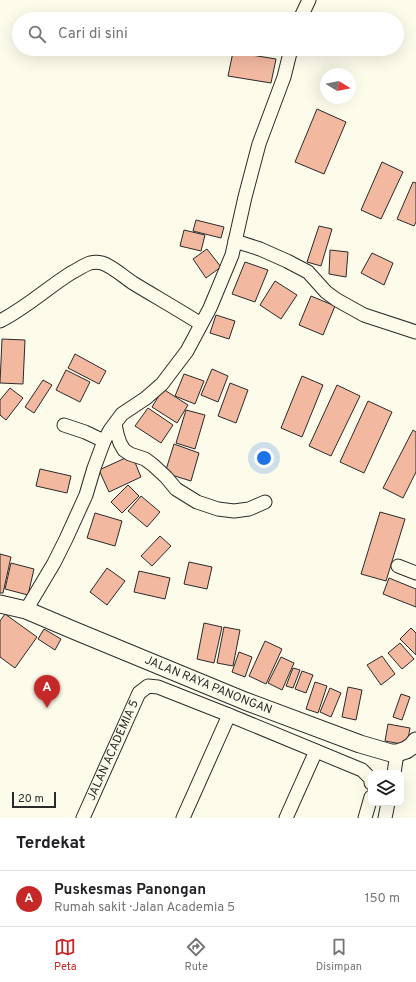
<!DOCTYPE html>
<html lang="id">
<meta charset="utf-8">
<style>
:root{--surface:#fff;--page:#f6f6f6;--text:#202124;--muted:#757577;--line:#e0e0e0;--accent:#c62828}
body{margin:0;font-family:Overpass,sans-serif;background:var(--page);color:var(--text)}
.controls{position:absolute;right:12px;bottom:12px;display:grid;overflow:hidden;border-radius:8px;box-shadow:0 4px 16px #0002}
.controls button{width:36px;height:36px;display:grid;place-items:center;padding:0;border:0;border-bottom:1px solid var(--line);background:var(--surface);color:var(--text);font:20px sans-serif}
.compass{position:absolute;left:320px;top:68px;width:36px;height:36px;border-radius:50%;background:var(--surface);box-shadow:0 4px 16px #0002;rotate:100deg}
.scale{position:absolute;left:12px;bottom:10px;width:44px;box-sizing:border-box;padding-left:4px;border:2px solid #2b2b2b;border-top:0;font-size:11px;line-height:14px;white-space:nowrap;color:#2b2b2b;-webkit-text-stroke:3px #fdfbea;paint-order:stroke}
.you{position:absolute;left:264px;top:458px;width:14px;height:14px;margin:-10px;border:3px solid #fff;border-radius:50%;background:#1a73e8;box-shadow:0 0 0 6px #1a73e833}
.badge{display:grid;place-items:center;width:26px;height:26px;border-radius:50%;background:var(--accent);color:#fff;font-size:13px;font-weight:700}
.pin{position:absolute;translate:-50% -33px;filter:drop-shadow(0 1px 2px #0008)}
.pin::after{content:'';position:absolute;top:21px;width:14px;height:12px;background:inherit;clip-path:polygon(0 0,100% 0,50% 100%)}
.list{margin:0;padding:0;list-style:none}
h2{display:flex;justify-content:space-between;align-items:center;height:52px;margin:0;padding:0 16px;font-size:17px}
h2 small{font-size:13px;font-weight:400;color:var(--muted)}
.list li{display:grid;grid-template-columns:26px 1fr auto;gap:12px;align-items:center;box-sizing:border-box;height:56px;padding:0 16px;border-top:1px solid var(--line)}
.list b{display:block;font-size:15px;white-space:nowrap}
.list p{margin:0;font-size:13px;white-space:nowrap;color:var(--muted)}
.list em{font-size:13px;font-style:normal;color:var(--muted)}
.icon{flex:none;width:22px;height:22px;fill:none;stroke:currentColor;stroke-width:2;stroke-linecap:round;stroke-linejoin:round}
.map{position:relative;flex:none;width:416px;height:818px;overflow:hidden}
.search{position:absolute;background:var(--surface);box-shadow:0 4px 16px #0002;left:12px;right:12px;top:12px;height:44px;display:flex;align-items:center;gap:10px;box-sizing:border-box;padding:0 14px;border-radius:22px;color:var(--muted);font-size:15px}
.sheet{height:108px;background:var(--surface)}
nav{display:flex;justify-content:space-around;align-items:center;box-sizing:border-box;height:56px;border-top:1px solid var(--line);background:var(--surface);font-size:11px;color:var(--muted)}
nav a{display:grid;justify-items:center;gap:2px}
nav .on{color:var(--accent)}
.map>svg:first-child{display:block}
.building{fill:#f2b8a0;stroke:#2b2b2b}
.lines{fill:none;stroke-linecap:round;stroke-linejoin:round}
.minor-casing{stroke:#2b2b2b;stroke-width:15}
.tertiary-casing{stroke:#2b2b2b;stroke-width:19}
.minor{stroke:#fdfbea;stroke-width:13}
.tertiary{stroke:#fdfbea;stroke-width:17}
.labels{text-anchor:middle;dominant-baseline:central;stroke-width:3;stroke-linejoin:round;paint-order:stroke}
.street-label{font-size:12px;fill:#2b2b2b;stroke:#fdfbea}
</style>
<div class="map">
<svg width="416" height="818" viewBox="0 0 416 818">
<rect width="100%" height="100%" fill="#fdfbea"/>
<!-- building -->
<g class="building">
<polygon points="244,49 279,49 278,55"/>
<polygon points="233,52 276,59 271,83 228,76"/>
<polygon points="317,109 346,122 324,174 295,162"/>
<polygon points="382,162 403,172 381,219 361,210"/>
<polygon points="413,182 416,183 416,222 414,226 397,219"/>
<polygon points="196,220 224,227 221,238 193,231"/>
<polygon points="319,226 332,229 321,266 307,262"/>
<polygon points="184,230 205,235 201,251 180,246"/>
<polygon points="207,249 221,267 206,278 193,259"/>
<polygon points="330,250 348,252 346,277 329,274"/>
<polygon points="372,253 393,263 384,285 361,273"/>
<polygon points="245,262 268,270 255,302 232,294"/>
<polygon points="275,281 297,295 281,319 260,305"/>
<polygon points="311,296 335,306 323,335 299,325"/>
<polygon points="216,315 235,321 229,339 210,333"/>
<polygon points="2,339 25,340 23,384 0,383"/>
<polygon points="75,354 106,371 99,384 68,368"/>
<polygon points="212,369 228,376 218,402 201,395"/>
<polygon points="66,370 90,382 80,402 56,390"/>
<polygon points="184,374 204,381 195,404 175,396"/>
<polygon points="302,376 323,385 302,437 281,428"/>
<polygon points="43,380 52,385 34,413 25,407"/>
<polygon points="230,383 248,390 236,423 218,416"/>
<polygon points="337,385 360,396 331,456 309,446"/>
<polygon points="10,388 23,398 6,420 0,415 0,400"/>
<polygon points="163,389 188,405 177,423 152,407"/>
<polygon points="368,401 392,412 364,473 340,462"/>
<polygon points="148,408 173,425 161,443 135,426"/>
<polygon points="186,410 205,415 195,449 176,443"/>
<polygon points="413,430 416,432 416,472 403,498 383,488"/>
<polygon points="174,444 199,453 191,481 165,473"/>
<polygon points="132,455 141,477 109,492 99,470"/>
<polygon points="40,469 71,476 67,493 36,486"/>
<polygon points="128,485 139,496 122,513 111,502"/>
<polygon points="141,496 160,512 147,527 128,511"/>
<polygon points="380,512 405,519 386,581 361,574"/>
<polygon points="95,513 122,521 115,546 87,538"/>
<polygon points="160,536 171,546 152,566 141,556"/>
<polygon points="0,554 11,557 3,593 0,593"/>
<polygon points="189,562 212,567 207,589 184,584"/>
<polygon points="11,563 34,569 28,595 5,589"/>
<polygon points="107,568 125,581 107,605 90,592"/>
<polygon points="139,571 170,578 165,599 134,592"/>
<polygon points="389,578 416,589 416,607 383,594"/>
<polygon points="5,614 37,637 15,668 0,657 0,621"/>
<polygon points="204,623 222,627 214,663 197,659"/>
<polygon points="224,627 240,630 233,666 217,663"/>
<polygon points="411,628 416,633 416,655 400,639"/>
<polygon points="44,629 61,639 55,650 38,639"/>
<polygon points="265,641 282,649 266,684 249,676"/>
<polygon points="400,643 414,659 402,669 388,653"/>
<polygon points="239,652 252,657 245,677 232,672"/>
<polygon points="382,656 395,674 381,685 367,665"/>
<polygon points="281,657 294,663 282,690 268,683"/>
<polygon points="293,668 300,670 293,688 286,686"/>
<polygon points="302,671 313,675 306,693 295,689"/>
<polygon points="315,682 327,686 318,713 306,709"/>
<polygon points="348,687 362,690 356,720 342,717"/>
<polygon points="330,688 341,693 331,717 320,712"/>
<polygon points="401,694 410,697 402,720 393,717"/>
<polygon points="388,724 410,728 407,745 385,741"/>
</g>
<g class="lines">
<defs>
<g id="minor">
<polyline points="300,19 309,0"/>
<polyline points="235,241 260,249 287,261 308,272 326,292 337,300 364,315 416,332"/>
<path d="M0,321C26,308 47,288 71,273C77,270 84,265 90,263C94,262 98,262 102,263C112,266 124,277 133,283C156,297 179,310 201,324"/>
<polyline points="115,424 117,434 120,443 124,450 130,454 145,459 153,465 166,477 176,489 197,502 218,509 234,511 249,509 265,502"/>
<polyline points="64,425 85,432 104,441"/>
<polyline points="398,566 416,573"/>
<polyline points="26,610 54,563 66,539 86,495 94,468 104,441 110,430 122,414 146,398 162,384 187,351 210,308 232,255 245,197 259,144 284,77 291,49"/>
<polyline points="394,773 397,753"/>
<path id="s1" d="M83,818L139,693L148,686L158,687L229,715L362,770L371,779V783"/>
<polyline points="183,818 229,715"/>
<polyline points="286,818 316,751"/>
<polyline points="365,818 371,797"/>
<polyline points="385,818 388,803"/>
</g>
<g id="tertiary">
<path id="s2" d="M0,604L26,610L73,630L245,701L360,744L391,753H397L406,750L412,746L416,741"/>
</g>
</defs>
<!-- minor casing -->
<use href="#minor" class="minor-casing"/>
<!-- tertiary casing -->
<use href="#tertiary" class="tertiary-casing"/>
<!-- minor -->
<use href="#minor" class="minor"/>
<!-- tertiary -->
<use href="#tertiary" class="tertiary"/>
</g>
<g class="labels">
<!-- street labels -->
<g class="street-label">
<text stroke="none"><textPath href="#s2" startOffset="224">JALAN RAYA PANONGAN</textPath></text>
<text stroke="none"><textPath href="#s1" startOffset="74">JALAN ACADEMIA 5</textPath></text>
</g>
</g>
</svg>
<div class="controls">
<button><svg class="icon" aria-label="layers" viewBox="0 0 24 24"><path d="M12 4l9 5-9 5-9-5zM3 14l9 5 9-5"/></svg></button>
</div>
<svg class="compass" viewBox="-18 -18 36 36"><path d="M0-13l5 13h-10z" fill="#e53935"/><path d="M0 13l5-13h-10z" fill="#757577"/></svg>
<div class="scale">20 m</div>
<div class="you"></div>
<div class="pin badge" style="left:47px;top:708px">A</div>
<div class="search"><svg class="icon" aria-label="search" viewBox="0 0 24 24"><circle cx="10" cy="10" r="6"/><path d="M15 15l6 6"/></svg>Cari di sini</div>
</div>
<section class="sheet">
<h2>Terdekat<small></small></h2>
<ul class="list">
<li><span class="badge">A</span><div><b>Puskesmas Panongan</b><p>Rumah sakit · Jalan Academia 5</p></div><em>150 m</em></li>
</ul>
</section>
<nav>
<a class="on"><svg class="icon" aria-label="map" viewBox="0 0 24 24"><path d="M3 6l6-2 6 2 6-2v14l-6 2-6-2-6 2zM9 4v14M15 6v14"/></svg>Peta</a>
<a><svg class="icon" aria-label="directions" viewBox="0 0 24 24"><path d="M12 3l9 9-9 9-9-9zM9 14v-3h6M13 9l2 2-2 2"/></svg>Rute</a>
<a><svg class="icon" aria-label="saved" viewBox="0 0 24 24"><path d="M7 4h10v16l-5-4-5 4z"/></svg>Disimpan</a>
</nav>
